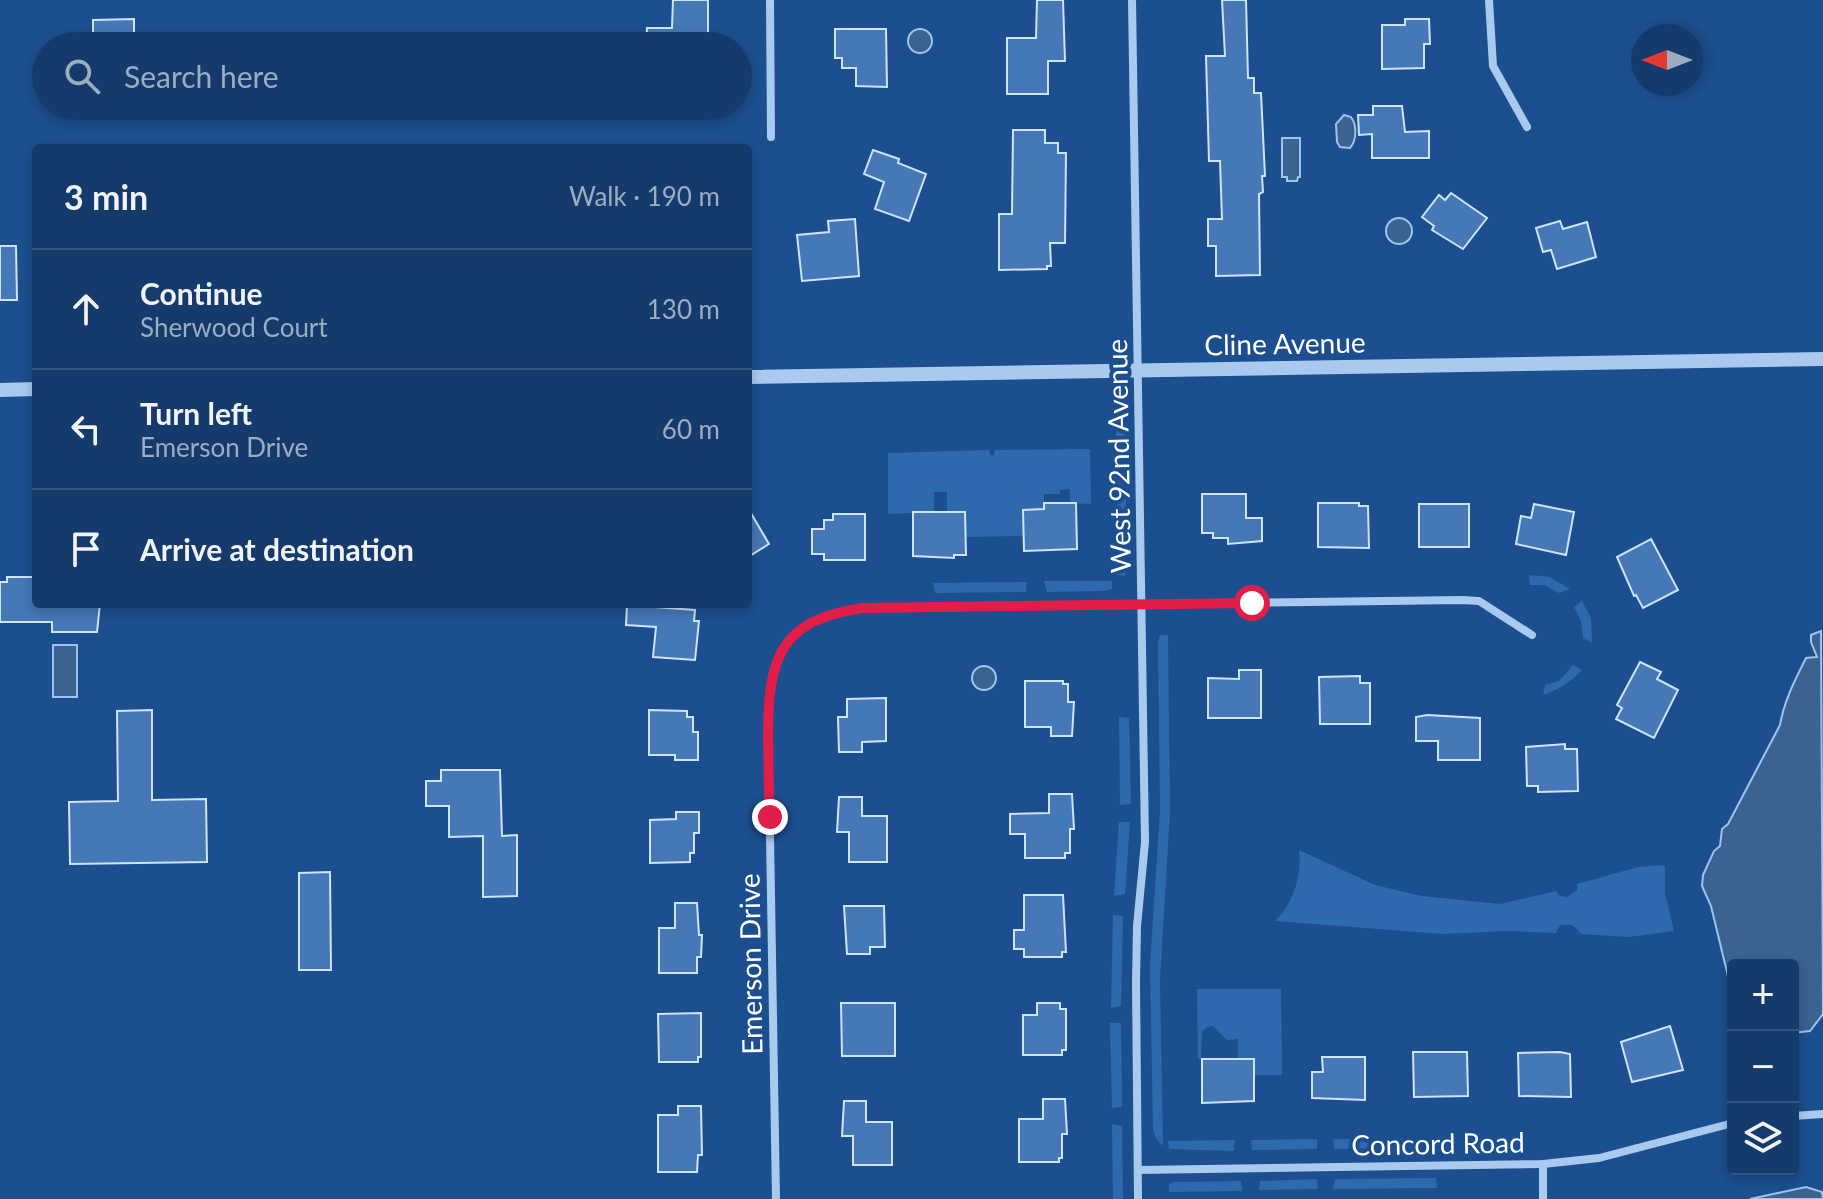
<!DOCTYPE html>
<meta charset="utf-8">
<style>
:root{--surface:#143b6b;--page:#1d4271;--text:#f1f3f6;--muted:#9dadc1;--line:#33557e}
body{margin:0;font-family:Lato,sans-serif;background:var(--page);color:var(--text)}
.controls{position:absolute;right:24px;bottom:24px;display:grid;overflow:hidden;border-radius:8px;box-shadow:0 4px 12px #0003}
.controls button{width:72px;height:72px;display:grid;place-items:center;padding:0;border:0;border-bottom:2px solid var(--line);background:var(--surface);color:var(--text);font:40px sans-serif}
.compass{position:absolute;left:1631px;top:24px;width:72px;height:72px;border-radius:50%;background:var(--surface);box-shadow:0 4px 12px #0003;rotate:270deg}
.stop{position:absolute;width:24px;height:24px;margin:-18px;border:6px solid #e11d48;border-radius:50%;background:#fff}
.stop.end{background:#e11d48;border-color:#fff;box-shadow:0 2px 8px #0008}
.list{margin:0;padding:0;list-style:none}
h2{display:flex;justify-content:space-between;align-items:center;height:104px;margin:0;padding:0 32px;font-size:34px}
h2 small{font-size:26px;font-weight:400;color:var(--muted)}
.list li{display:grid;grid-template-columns:52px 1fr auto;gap:24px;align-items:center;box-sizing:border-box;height:120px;padding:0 32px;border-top:2px solid var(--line)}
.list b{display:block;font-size:30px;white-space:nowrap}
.list p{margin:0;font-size:26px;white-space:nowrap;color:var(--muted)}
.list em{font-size:26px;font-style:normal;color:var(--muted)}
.icon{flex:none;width:44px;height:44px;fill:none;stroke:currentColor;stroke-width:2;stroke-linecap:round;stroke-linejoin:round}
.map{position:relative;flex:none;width:1823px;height:1199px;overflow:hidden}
.search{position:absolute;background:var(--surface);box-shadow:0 4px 12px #0003;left:32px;top:32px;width:720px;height:88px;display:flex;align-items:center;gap:20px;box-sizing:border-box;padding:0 28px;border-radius:44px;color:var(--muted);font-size:30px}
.panel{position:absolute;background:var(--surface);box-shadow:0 4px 12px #0003;left:32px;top:144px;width:720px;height:464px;border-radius:8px}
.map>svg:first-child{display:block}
.green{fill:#2e69ad}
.water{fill:#3c6290;stroke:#9cc4f0;stroke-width:2}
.building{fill:#4478b7;stroke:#cfe3fa;stroke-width:2}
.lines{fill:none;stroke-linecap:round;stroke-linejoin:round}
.minor{stroke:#a9c9ee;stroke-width:8}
.tertiary{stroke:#a9c9ee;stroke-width:14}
.route{stroke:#e11d48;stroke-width:10}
.labels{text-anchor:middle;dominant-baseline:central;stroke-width:8;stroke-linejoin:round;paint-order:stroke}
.street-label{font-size:28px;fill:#fff;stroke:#1b4f8f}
</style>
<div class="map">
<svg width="1823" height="1199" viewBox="0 0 1823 1199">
<rect width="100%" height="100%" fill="#1b4f8f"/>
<!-- green -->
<g class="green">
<polygon points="1116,423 1125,423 1127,567 1125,576 1118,575"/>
<polygon points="1090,449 1091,504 1070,503 1070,489 1060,490 1060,494 1044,494 1044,509 1023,510 1024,536 965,537 965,512 947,513 947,492 934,492 934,512 888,514 888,453 989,450 990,455 994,456 995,450"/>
<polygon points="1529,575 1549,577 1570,589 1559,593 1544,585 1530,585"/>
<polygon points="1044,581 1112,581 1112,589 1102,591 1047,592"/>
<polygon points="1027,582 1026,592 935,593 933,583"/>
<polygon points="1582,601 1591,618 1592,643 1583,638 1581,621 1574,607"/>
<polygon points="1160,635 1168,635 1170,811 1160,979 1163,1146 1156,1139 1153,1129 1150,966 1160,810 1158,641"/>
<path d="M1573,665L1582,670C1570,683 1559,689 1543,695L1545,685L1559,681Z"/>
<polygon points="1119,717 1129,718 1131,804 1120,805"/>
<polygon points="1119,822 1130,822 1125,894 1114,896"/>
<path d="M1299,850L1375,885L1422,896L1500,904L1556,891L1560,896L1567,897L1577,890V884L1638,867L1662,865L1665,866V893L1674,931L1629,937L1581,934C1576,926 1570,923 1560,925L1556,933L1507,931L1442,934L1275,921C1294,903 1302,875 1299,850Z"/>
<polygon points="1113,915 1123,916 1121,1006 1111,1008"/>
<polygon points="1197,989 1281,989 1282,1075 1254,1075 1254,1059 1238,1059 1238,1039 1227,1040 1213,1026 1207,1027 1202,1032 1201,1059 1198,1059"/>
<polygon points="1110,1023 1121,1023 1122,1107 1112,1108"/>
<polygon points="1112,1124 1122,1126 1123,1199 1113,1199"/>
<polygon points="1448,1138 1447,1147 1334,1149 1333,1139"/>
<polygon points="1317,1139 1317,1149 1252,1150 1251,1140"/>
<polygon points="1235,1140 1234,1151 1169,1149 1168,1141"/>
<polygon points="1436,1178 1437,1188 1333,1189 1335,1179"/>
<polygon points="1317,1179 1318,1189 1259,1190 1260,1181"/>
<polygon points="1241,1181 1242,1191 1169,1192 1169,1184 1174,1182"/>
</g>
<!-- water -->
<g class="water">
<circle cx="920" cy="41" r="12"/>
<path d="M1344,115L1351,117C1357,125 1357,140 1350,148L1340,147L1337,142L1336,124Z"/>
<polygon points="1282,138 1300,138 1300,177 1298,177 1297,181 1287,181 1287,177 1282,177"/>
<circle cx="1399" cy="231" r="13"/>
<path d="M1821,631L1823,1014L1810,1031L1793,1033V965H1733V997L1711,906L1702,886L1703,875L1714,851L1720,846L1722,829L1728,824L1780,725C1784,701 1795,680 1806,658L1817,657L1811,642V635Z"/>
<rect x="53" y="645" width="24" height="52"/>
<circle cx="984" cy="678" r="12"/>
<polygon points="1806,1187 1822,1192 1823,1199 1750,1199"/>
</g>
<!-- building -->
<g class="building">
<polygon points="673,0 708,0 708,46 646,46 647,28 672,28"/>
<polygon points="1037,0 1063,0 1065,61 1048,61 1048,94 1007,94 1007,38 1036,38"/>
<polygon points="1222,0 1246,0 1248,78 1254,78 1254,93 1261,93 1265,176 1262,176 1263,192 1259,194 1260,275 1216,276 1216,246 1208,246 1208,219 1222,219 1220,161 1209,161 1206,56 1225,56"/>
<polygon points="134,19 134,46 93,46 93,20"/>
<polygon points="1405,19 1429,19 1430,44 1424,44 1424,68 1382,69 1382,25 1405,25"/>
<polygon points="835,29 886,29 887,87 856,86 856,68 842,68 842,58 835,58"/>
<polygon points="1373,106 1402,106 1405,132 1429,131 1429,158 1372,158 1372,134 1359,135 1358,115 1373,115"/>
<polygon points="1013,130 1045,130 1045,143 1058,143 1058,153 1066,153 1065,243 1050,243 1051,266 1047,266 1047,269 999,270 999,214 1012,214"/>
<polygon points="873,150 899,159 898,163 926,174 909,221 875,209 884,182 864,174"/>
<polygon points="1451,193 1487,218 1463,249 1432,230 1434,226 1422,217 1439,195 1445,200"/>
<polygon points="855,219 859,276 802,281 797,235 829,232 828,221"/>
<polygon points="1560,221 1563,229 1587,222 1596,257 1557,269 1551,250 1543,252 1536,228"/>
<polygon points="0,246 16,246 17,300 0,300"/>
<polygon points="1202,494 1246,494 1246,518 1262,518 1262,541 1228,544 1228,538 1213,538 1213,533 1202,533"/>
<polygon points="1044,503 1076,503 1077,549 1024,551 1023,510 1044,509"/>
<polygon points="1318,503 1359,503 1359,506 1368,506 1369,548 1318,547"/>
<rect x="1419" y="504" width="50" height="43"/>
<polygon points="1534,504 1574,512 1566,555 1516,544 1521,516 1531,518"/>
<polygon points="748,508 769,544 748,557"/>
<polygon points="913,512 965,512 966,555 954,555 954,558 913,556"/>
<polygon points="833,514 865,514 865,560 824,560 824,554 812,554 812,529 824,529 824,520 833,520"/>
<polygon points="1651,539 1678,590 1643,608 1636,595 1634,596 1617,557"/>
<polygon points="7,577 36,577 36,604 100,604 97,632 52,632 52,622 0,622 0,582 7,582"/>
<polygon points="627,605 695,610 694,621 699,621 695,660 653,657 656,627 626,625"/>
<polygon points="1640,662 1661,672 1657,679 1678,690 1654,738 1616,719 1622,708 1617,705"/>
<polygon points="1239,670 1261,670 1261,718 1208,718 1208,678 1239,679"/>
<polygon points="1360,676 1360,683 1370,683 1370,724 1320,724 1319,677"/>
<polygon points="1025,681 1063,681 1063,684 1068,684 1068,702 1074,702 1072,736 1051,736 1051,727 1025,727"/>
<polygon points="886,698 886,741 862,742 862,752 839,752 838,717 847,717 847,699"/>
<polygon points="152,710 152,800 206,799 207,862 70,864 69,802 118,801 117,711"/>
<polygon points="649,710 687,711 687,717 693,717 693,732 698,732 698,760 675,760 675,755 649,755"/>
<polygon points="1427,715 1480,718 1480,760 1438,760 1438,741 1416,741 1416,717"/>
<polygon points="1565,744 1565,749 1577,749 1578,791 1538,792 1538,786 1527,786 1526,747"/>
<polygon points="441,770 500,770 502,836 517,835 517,896 483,897 483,836 449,837 449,806 426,806 426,781 441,781"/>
<polygon points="1049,794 1072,794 1074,829 1070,829 1070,853 1065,853 1065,858 1025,858 1025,834 1010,834 1010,814 1049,813"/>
<polygon points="839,797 862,797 862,816 887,816 887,862 849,862 849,832 837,832"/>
<polygon points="676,812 699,812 699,833 694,833 694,853 690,853 690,862 650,863 650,820 676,819"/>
<polygon points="330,872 331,970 299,970 299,873"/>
<polygon points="1024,895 1063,895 1066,952 1062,952 1062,957 1024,957 1024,949 1014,949 1014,930 1024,930"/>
<polygon points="675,903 697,903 699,935 702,935 701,957 697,957 697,973 659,973 659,928 675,928"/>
<polygon points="844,906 884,906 885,947 870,947 870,954 847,954"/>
<polygon points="841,1003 895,1003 895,1056 842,1056"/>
<polygon points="1037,1003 1060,1003 1060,1009 1066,1009 1066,1050 1062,1050 1062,1055 1023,1055 1023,1015 1037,1015"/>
<polygon points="701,1013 701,1057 698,1057 698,1062 659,1062 658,1014"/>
<polygon points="1670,1026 1683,1070 1632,1082 1621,1042"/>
<polygon points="1413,1052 1467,1052 1468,1096 1414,1097"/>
<polygon points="1560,1052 1570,1054 1571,1097 1519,1096 1518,1053"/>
<polygon points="1322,1057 1365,1057 1365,1100 1312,1098 1312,1072 1323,1072"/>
<polygon points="1202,1059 1254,1059 1254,1101 1202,1103"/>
<polygon points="1043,1099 1065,1099 1067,1134 1062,1134 1062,1158 1059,1158 1059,1162 1019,1162 1019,1119 1043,1119"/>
<polygon points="844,1101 866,1101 866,1122 892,1122 892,1165 853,1165 853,1136 842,1136"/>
<polygon points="678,1106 701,1106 702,1155 698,1155 697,1172 658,1172 658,1115 678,1115"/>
</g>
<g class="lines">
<!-- minor -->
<g class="minor">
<polyline points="770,0 771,137"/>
<polyline points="1132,0 1145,842 1137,926 1136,983 1138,1199"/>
<polyline points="1489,0 1493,66 1527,127"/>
<polyline points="1793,1116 1823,1114"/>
<polyline points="1543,1164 1543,1199"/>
<polyline points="1138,1170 1543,1164 1599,1158 1733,1123"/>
<path d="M776,1199L768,714C773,645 792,618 863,608L1462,600L1479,601L1532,635"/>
</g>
<!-- tertiary -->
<g class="tertiary">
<polyline points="748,377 1823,359"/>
<polyline points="0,390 36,389"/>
</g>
</g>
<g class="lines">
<!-- route -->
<path class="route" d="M770,817C768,791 769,764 768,738C768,660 778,620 863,608L1252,603"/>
</g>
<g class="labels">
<!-- street labels -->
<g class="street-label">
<text transform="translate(1285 343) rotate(-1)">Cline Avenue</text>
<text transform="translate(1118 456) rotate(-91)">West 92nd Avenue</text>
<text transform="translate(750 964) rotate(-91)">Emerson Drive</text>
<text transform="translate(1438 1143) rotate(-1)">Concord Road</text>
</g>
</g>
</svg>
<div class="controls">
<button>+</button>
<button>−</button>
<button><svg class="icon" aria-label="layers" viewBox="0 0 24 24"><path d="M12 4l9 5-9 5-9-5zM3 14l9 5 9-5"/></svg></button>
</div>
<svg class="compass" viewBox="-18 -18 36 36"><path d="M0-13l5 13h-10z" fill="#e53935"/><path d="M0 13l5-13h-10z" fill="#9dadc1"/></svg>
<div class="stop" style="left:1252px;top:603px"></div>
<div class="stop end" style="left:770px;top:817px"></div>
<div class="search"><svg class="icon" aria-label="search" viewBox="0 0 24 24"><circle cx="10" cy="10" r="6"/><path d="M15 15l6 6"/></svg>Search here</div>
<section class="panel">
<h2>3 min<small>Walk · 190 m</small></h2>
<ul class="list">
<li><svg class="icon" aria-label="ahead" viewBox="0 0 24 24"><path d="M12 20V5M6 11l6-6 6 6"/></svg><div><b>Continue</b><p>Sherwood Court</p></div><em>130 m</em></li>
<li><svg class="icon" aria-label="left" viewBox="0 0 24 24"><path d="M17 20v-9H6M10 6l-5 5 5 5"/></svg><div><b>Turn left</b><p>Emerson Drive</p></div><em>60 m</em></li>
<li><svg class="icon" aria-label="arrive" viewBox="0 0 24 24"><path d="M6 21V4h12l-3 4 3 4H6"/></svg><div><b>Arrive at destination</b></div></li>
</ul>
</section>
</div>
